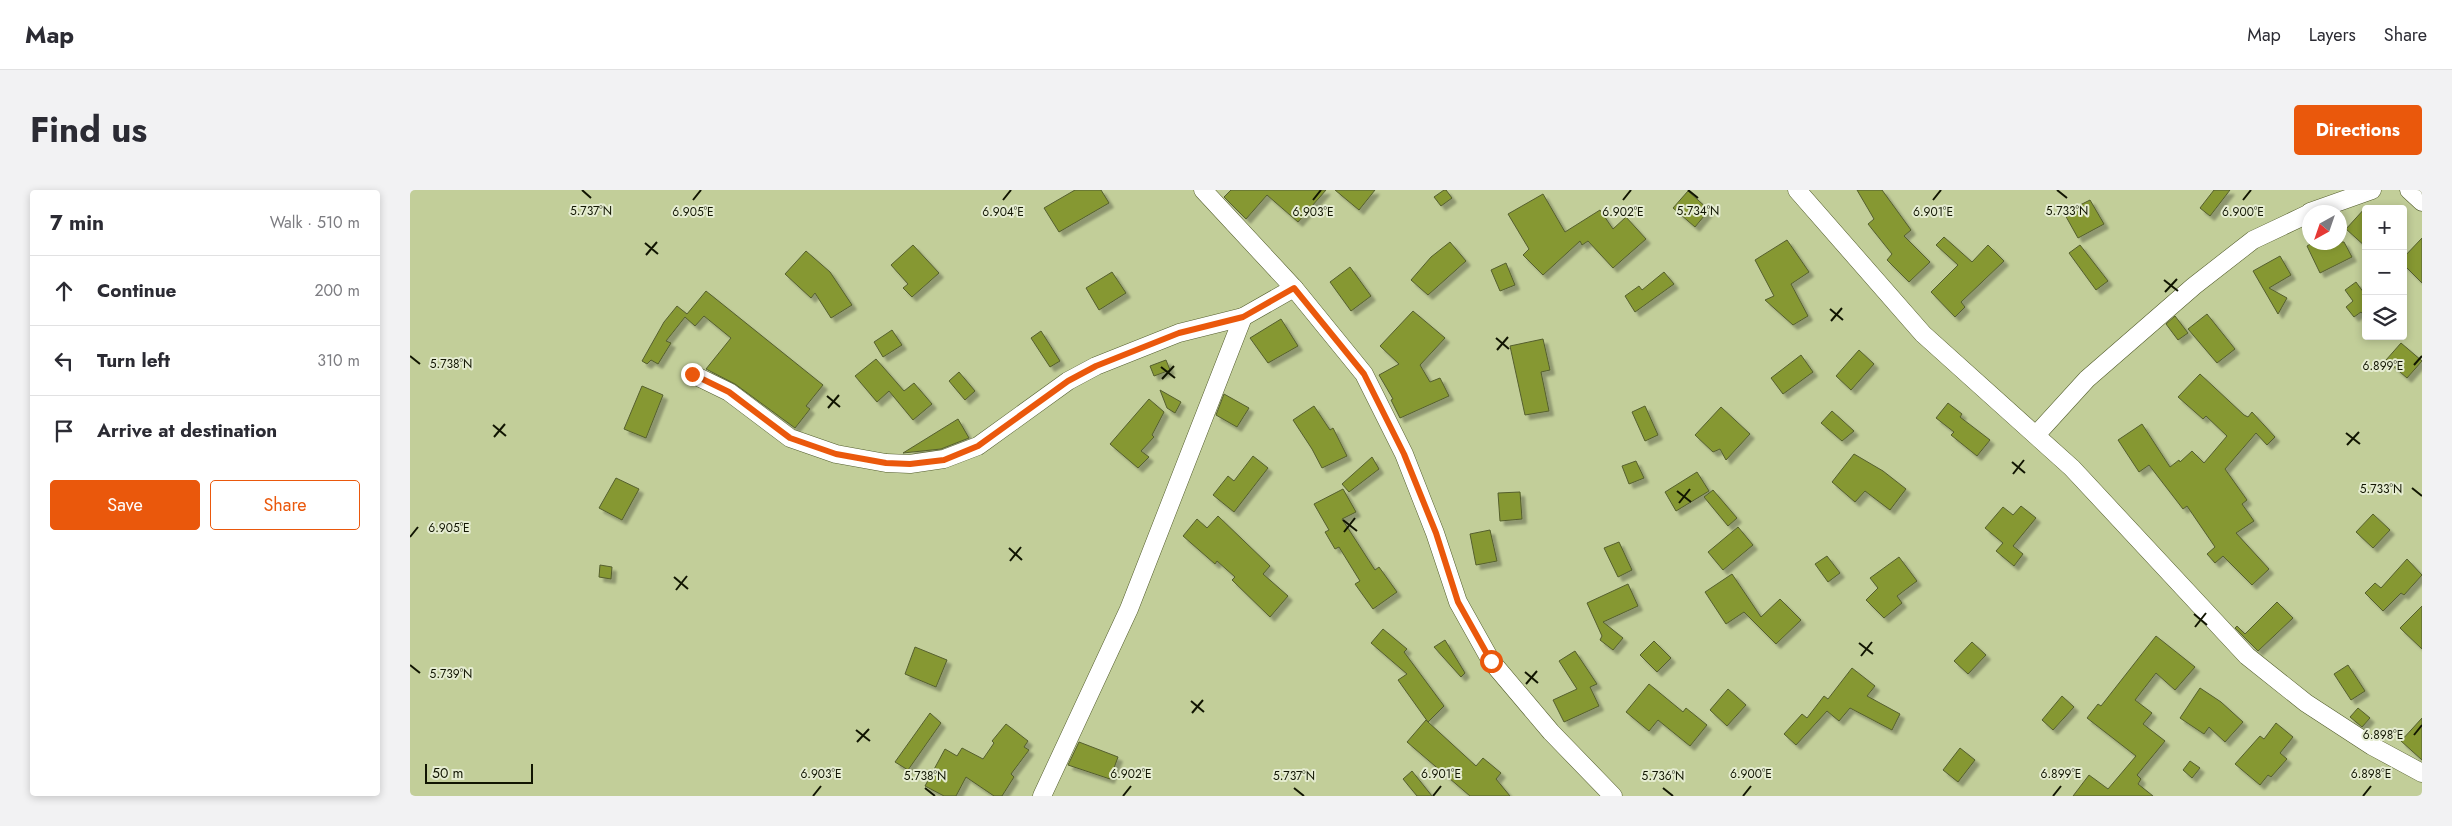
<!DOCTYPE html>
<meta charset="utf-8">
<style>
:root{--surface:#fff;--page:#f2f2f3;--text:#2b2b33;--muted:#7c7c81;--line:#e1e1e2;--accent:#ea580c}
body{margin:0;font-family:Jost,sans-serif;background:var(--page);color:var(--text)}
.controls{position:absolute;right:15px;top:15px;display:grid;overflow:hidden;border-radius:5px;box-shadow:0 2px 8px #0003}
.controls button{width:45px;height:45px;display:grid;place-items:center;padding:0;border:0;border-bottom:1px solid var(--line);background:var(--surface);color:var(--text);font:25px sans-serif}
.compass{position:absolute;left:1892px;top:15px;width:45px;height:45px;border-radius:50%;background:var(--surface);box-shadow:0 2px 8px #0003;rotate:220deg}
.scale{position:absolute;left:15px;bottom:12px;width:108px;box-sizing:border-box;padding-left:5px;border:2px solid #111502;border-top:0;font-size:14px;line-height:18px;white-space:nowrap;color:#111502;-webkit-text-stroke:4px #e5ecd1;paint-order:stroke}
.stop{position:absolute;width:15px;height:15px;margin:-11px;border:4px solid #ea580c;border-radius:50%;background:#fff}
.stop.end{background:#ea580c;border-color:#fff;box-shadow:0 1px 5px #0008}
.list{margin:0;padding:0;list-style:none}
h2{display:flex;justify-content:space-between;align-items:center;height:65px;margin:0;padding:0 20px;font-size:21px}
h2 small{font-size:16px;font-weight:400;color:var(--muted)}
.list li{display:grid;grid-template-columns:32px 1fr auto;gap:15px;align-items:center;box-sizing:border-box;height:70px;padding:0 20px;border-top:1px solid var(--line)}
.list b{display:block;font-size:19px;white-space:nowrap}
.list em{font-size:16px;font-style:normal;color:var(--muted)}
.actions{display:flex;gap:10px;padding:15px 20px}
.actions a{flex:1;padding:11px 0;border:1px solid var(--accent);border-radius:5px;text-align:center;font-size:18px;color:var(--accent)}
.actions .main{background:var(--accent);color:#fff}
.icon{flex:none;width:28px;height:28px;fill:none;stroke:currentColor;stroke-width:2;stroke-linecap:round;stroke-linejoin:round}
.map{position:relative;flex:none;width:2012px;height:606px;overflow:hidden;border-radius:5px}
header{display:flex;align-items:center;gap:30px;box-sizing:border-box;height:70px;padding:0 25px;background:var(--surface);border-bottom:1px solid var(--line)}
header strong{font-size:24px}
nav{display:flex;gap:28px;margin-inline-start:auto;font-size:18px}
.intro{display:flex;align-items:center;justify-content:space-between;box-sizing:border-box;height:120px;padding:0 30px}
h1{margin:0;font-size:35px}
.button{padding:12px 22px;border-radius:5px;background:var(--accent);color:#fff;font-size:18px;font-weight:700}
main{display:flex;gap:30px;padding:0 30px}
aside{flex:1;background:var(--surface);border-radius:5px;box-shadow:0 2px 8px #0003}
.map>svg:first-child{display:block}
.building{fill:#869832;stroke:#555f2e;filter:url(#shadow)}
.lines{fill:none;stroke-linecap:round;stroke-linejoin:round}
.minor-casing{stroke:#535d2c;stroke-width:19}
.minor{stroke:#fff;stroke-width:18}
.route{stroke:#ea580c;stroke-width:6}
.ticks{fill:none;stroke:#111502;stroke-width:2}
.ticks-label{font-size:12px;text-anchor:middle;fill:#111502;stroke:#e5ecd1;stroke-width:4;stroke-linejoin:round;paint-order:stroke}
</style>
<header>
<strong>Map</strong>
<nav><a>Map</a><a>Layers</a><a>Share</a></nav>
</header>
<div class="intro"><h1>Find us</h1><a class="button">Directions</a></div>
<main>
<aside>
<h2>7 min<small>Walk · 510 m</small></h2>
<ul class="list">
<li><svg class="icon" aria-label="ahead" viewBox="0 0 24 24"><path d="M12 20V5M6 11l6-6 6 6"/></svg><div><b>Continue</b></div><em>200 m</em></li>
<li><svg class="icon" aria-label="left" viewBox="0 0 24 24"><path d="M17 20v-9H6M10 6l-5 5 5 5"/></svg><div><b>Turn left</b></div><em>310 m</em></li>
<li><svg class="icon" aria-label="arrive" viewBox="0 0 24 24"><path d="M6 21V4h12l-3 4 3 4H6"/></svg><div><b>Arrive at destination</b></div></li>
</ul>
<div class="actions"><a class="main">Save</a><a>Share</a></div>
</aside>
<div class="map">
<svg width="2012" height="606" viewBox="0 0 2012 606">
<defs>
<filter id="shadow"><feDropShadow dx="4.5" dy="4.5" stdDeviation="1" flood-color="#0004"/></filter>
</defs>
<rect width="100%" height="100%" fill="#c2ce99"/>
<!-- building -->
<g class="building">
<polygon points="665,0 691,0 699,13 649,42 634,18"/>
<polygon points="821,0 916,0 888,32 857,5 836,29 814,7"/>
<polygon points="925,0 965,0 949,20"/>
<polygon points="1034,0 1036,0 1042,8 1031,16 1024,7"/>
<polygon points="1447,0 1472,0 1501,40 1494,46 1520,72 1499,92 1477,70 1482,64 1458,34 1464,29"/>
<polygon points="1804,0 1820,0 1800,26 1790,18"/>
<polygon points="1278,1 1299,20 1285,37 1263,18"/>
<polygon points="1133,4 1155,42 1190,20 1203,39 1216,27 1236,49 1203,78 1178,51 1172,55 1170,51 1133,85 1113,65 1119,59 1098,24"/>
<polygon points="1680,10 1694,34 1668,48 1654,23"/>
<polygon points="1956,17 1956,57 1936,39"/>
<polygon points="1534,47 1562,72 1578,55 1594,71 1551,112 1555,117 1545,127 1521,102 1548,75 1526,55"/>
<polygon points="2012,48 2012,93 1993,74 1993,68"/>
<polygon points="1377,50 1399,82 1381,94 1398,126 1383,135 1355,110 1364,106 1345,70"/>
<polygon points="1040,52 1056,71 1018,105 1001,90 1021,67"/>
<polygon points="1904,52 1934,52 1942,67 1910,83 1897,56"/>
<polygon points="503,55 529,83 502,107 493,98 498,94 481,75"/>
<polygon points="1670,55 1698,91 1686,100 1659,63"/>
<polygon points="396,61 420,82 442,115 421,128 405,103 401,108 375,84"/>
<polygon points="1870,66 1881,85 1859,98 1877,108 1868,124 1843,81"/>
<polygon points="1096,73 1105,95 1090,101 1081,80"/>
<polygon points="940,77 961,106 941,121 920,92"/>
<polygon points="702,82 716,103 689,120 676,98"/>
<polygon points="1254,82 1264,94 1225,122 1215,106 1229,96 1232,100"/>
<polygon points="1946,92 1954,103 1956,102 1956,128 1951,122 1944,127 1936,117 1943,111 1935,100"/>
<polygon points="296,101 413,195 396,216 400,219 385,238 325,194 296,179 321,148 294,126 285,136 275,127 256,151 261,153 248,174 241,170 237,174 232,171 254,132 267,116 277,124"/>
<polygon points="1003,121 1035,148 1010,175 1020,192 1030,188 1039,206 990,228 981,210 983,209 969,185 989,174 970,156"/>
<polygon points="1797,124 1825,159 1807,173 1778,139"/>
<polygon points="1765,126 1778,143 1768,150 1756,134"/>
<polygon points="871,129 888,156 858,173 840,148"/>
<polygon points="482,140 492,155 473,167 464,152"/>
<polygon points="631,141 650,171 640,177 621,148"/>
<polygon points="1133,149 1140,180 1131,182 1139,221 1115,225 1100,156"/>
<polygon points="1991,153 2012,171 1997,188 1976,170"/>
<polygon points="1449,160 1464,174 1441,200 1426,186"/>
<polygon points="1391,165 1403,182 1373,204 1361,188"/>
<polygon points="466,169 494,201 504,193 522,214 503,230 479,201 467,212 445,186"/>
<polygon points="756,170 760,180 744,186 740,176"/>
<polygon points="549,182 565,201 555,210 539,191"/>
<polygon points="1790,184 1834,225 1838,227 1842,222 1865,247 1857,255 1846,243 1815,279 1837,310 1832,314 1844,331 1826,343 1859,379 1842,395 1813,366 1805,373 1797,364 1805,357 1777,316 1773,319 1739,275 1729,282 1708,250 1732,234 1760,277 1769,270 1770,272 1782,261 1794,273 1817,246 1796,226 1793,229 1768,207"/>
<polygon points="232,196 253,205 236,248 214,239"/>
<polygon points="750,200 771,212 765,223 757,218"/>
<polygon points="814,204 839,218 827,237 806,225"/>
<polygon points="739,209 754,222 742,245 744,247 731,261 739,267 728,278 700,254"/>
<polygon points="1538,213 1552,224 1550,227 1580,250 1567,266 1541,245 1544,242 1526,228"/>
<polygon points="904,216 920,240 923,238 937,266 912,278 902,259 883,230"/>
<polygon points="1235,216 1248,245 1235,251 1222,222"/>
<polygon points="1311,217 1340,244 1316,270 1310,259 1303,262 1285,245"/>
<polygon points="1422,221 1444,241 1432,251 1411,233"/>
<polygon points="548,229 559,248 531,259 493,263"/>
<polygon points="1444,264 1473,281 1496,299 1480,320 1455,301 1445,312 1422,292"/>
<polygon points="843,266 858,278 824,322 803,305 818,286 824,291"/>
<polygon points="962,267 969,279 939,302 932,294"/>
<polygon points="1226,271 1234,288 1219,294 1212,276"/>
<polygon points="1287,282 1299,301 1266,321 1255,302"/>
<polygon points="206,288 229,299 212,330 189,318"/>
<polygon points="933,299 946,322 932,329 965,380 969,377 987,402 963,419 945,394 950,391 929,357 925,359 915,342 919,340 904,314"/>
<polygon points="1303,300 1327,328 1318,336 1294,307"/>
<polygon points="1110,302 1112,329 1090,331 1088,303"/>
<polygon points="1611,316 1626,328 1603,356 1613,364 1604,376 1586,361 1593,353 1575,338 1593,317 1603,325"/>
<polygon points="1963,324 1980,340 1963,358 1946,342"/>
<polygon points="808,326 860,376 853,384 878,406 860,427 822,390 825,387 807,371 805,374 773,346 787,329 797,338"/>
<polygon points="1328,337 1343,355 1313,380 1298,362"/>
<polygon points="1080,340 1087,371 1066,375 1060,344"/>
<polygon points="1209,352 1222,380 1208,387 1194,358"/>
<polygon points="1417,366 1430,383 1418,392 1405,374"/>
<polygon points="1489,367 1507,391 1487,406 1492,413 1474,428 1456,410 1468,398 1460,388"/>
<polygon points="1997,369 2012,385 1994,405 1991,403 1973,421 1955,403 1965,393 1971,398"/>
<polygon points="190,375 202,377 201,389 189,387"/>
<polygon points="1322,384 1351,427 1370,409 1391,430 1366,454 1334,422 1316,434 1295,402"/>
<polygon points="1218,394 1228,416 1193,432 1213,448 1203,460 1190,450 1192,446 1177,413"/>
<polygon points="1867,412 1883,428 1848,461 1825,438 1827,436 1835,444"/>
<polygon points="2012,416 2012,459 1990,438"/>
<polygon points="973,439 997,459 994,462 1034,516 1018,532 1066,576 1073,568 1091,583 1086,589 1100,606 1060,606 997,552 1016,530 1018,532 988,490 997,484 961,453"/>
<polygon points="1746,446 1785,477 1765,500 1746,483 1725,510 1742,523 1733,534 1755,551 1727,585 1731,589 1728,594 1743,606 1663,606 1679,585 1698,599 1726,566 1677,528 1688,514 1691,516"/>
<polygon points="1035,450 1055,483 1051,487 1024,457"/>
<polygon points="1244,451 1261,468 1247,482 1230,465"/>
<polygon points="1562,452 1576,465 1558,484 1544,471"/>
<polygon points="505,457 537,470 526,497 495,484"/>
<polygon points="1165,461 1187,494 1180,497 1189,516 1154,532 1143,510 1167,499 1149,471"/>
<polygon points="1938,475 1955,501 1941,510 1924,484"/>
<polygon points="1442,478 1465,496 1457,506 1490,524 1482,540 1440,518 1429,531 1417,521 1386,555 1374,544 1392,524 1397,528 1414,506 1418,509"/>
<polygon points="1239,494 1273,522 1276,518 1297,535 1280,556 1248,530 1239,541 1216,522"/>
<polygon points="1790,498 1811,512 1833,532 1815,552 1799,537 1794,544 1770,528"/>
<polygon points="1318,499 1336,515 1317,536 1300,520"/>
<polygon points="1652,506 1664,517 1643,540 1632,530"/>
<polygon points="1948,518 1960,528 1952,537 1940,527"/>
<polygon points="520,523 531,533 498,580 485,572"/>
<polygon points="2012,528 2012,570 1991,551"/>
<polygon points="1866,533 1883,547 1870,563 1877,569 1861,587 1858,585 1850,595 1825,574 1850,546 1854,549"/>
<polygon points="596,534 618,551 614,557 619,560 601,584 604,587 592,606 584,606 556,587 546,606 534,606 515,596 535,559 547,566 552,558 573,569 584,553 582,551"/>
<polygon points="669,552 708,567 700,589 658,575"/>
<polygon points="1550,558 1565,570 1548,592 1533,580"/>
<polygon points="1780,571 1790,578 1782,588 1773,580"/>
<polygon points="1002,581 1022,606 1007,606 993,589"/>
</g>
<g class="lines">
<defs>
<g id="minor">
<polyline points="793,0 884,98 954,184 994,264 1025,343 1048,412 1081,471 1141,542 1203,606"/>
<polyline points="1387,0 1513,144 1662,278 1837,466 1896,513 1962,556 2012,583"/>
<polyline points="1999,0 2012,12"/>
<polyline points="1900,22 1962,0"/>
<polyline points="282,184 319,202 380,248 426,264 476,273 500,274 534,269 568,256 658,191 686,176 769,143 833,127 884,98"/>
<polyline points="1626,245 1677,189 1784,96 1843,50 1900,23"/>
<polyline points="632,606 719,419 833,127"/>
</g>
</defs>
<!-- minor casing -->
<use href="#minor" class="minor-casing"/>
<!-- minor -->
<use href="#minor" class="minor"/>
</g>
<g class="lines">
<!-- route -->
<polyline class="route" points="282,184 319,202 380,248 426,264 476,273 500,274 534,270 568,256 658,191 686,176 769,143 833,127 884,98 954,184 994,264 1026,343 1048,412 1081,471"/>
</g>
<!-- ticks -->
<path class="ticks" d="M172,0L181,8M1278,0L1288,8M1647,0L1657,8M283,10L291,0M593,10L601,0M903,10L911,0M1213,10L1221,0M1523,10L1531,0M1833,10L1841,0M235,53L248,64M236,65L247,52M1754,90L1768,101M1755,102L1767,89M1420,119L1433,130M1421,131L1432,118M1086,148L1099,159M1087,160L1098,147M0,166L10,174M2004,175L2012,166M751,177L765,188M752,189L764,176M417,206L430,217M418,218L429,205M83,235L96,246M1936,243L1950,254M84,247L95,234M1937,255L1949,242M1602,272L1615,283M1603,284L1614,270M2002,298L2012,306M1267,301L1281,312M1269,313L1280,299M933,330L947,341M934,342L945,328M0,347L8,337M599,358L612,370M600,371L611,357M264,387L278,399M266,400L277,386M1784,424L1797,435M1785,437L1796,423M1449,453L1463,464M1451,466L1462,452M0,475L10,483M1115,482L1128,493M1116,494L1127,481M781,511L794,522M782,523L793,510M446,540L460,551M2004,545L2012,535M447,552L459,539M515,598L525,606M884,598L894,606M1253,598L1263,606M403,606L411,596M713,606L721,596M1023,606L1031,596M1333,606L1341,596M1643,606L1651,596M1953,606L1961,596"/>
<g class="ticks-label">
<text x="181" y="25">5.737°N</text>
<text x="1288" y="25">5.734°N</text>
<text x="1657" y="25">5.733°N</text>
<text x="283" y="26">6.905°E</text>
<text x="593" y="26">6.904°E</text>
<text x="903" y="26">6.903°E</text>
<text x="1213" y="26">6.902°E</text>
<text x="1523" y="26">6.901°E</text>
<text x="1833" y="26">6.900°E</text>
<text x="41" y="178">5.738°N</text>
<text x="1973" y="180">6.899°E</text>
<text x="1971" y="303">5.733°N</text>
<text x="39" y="342">6.905°E</text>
<text x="41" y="488">5.739°N</text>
<text x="1973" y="549">6.898°E</text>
<text x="411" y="588">6.903°E</text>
<text x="721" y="588">6.902°E</text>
<text x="1031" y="588">6.901°E</text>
<text x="1341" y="588">6.900°E</text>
<text x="1651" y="588">6.899°E</text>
<text x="1961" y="588">6.898°E</text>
<text x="515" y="590">5.738°N</text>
<text x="884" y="590">5.737°N</text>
<text x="1253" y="590">5.736°N</text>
</g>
</svg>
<div class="controls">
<button>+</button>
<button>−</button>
<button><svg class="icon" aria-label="layers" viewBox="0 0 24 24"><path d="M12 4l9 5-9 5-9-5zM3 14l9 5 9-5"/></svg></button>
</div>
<svg class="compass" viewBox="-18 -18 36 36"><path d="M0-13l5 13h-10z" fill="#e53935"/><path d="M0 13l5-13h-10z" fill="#7c7c81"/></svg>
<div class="scale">50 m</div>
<div class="stop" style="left:1081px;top:471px"></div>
<div class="stop end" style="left:282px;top:184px"></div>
</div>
</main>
